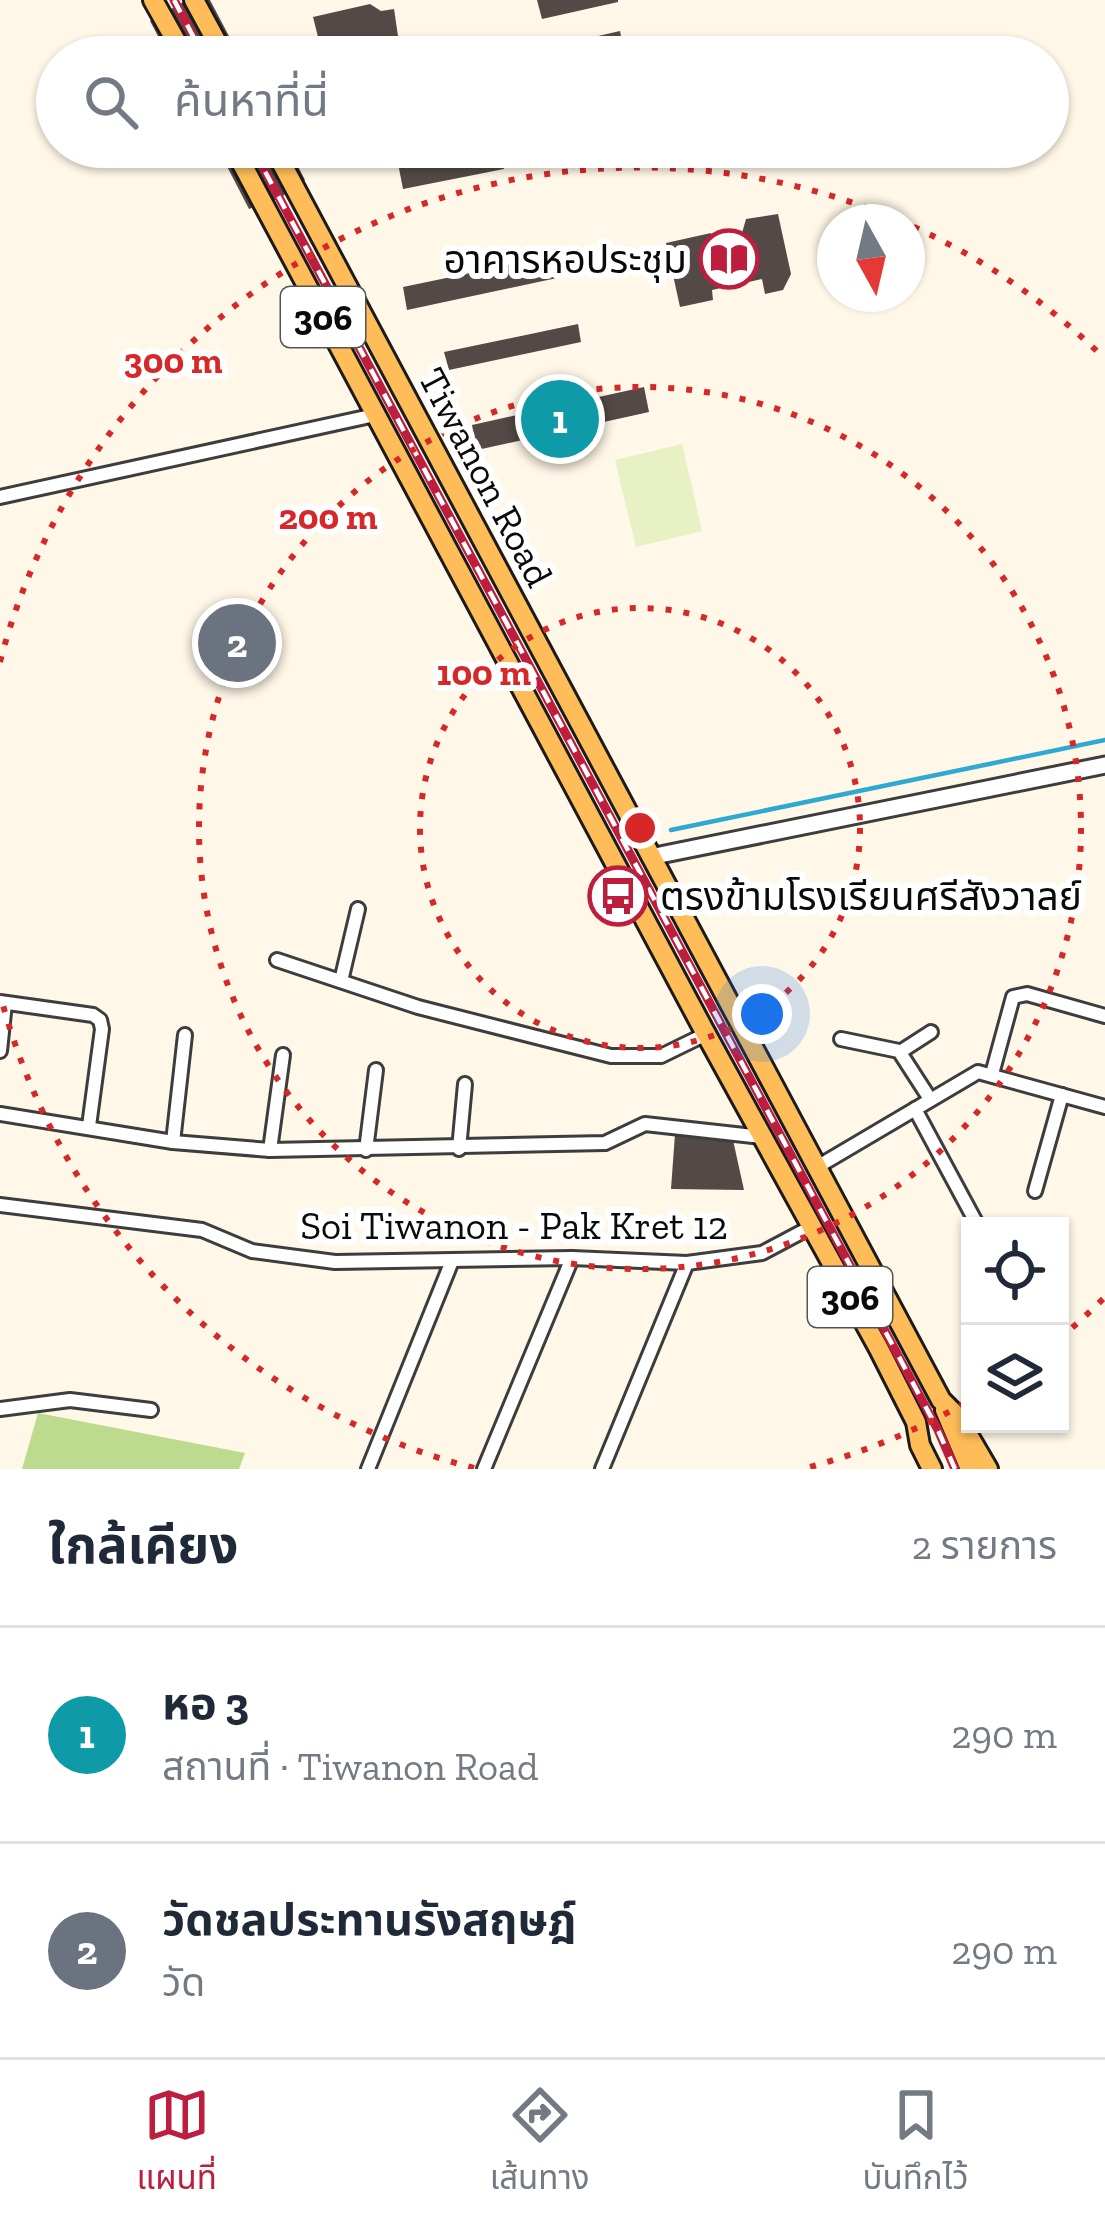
<!DOCTYPE html>
<html lang="th">
<meta charset="utf-8">
<style>
:root{--surface:#fff;--page:#f2f2f3;--text:#1f2937;--muted:#747a83;--line:#e0e1e3;--accent:#be1e3e}
body{margin:0;font-family:"Zilla Slab","Noto Sans Thai",serif;background:var(--page);color:var(--text)}
.controls{position:absolute;right:36px;bottom:36px;display:grid;overflow:hidden;border-radius:0px;box-shadow:0 3px 9px #0004}
.controls button{width:108px;height:108px;display:grid;place-items:center;padding:0;border:0;border-bottom:3px solid var(--line);background:var(--surface);color:var(--text);font:60px sans-serif}
.compass{position:absolute;left:817px;top:204px;width:108px;height:108px;border-radius:50%;background:var(--surface);box-shadow:0 3px 9px #0004;rotate:172deg}
.you{position:absolute;left:762px;top:1014px;width:42px;height:42px;margin:-30px;border:9px solid #fff;border-radius:50%;background:#1a73e8;box-shadow:0 0 0 18px #1a73e833}
.badge{display:grid;place-items:center;width:78px;height:78px;border-radius:50%;background:var(--accent);color:#fff;font-size:39px;font-weight:700}
.pin{position:absolute;translate:-50% -50%;border:6px solid #fff;box-shadow:0 3px 12px #0006}
.list{margin:0;padding:0;list-style:none}
h2{display:flex;justify-content:space-between;align-items:center;height:156px;margin:0;padding:0 48px;font-size:51px}
h2 small{font-size:39px;font-weight:400;color:var(--muted)}
.list li{display:grid;grid-template-columns:78px 1fr auto;gap:36px;align-items:center;box-sizing:border-box;height:216px;padding:0 48px;border-top:3px solid var(--line)}
.list b{display:block;font-size:45px;white-space:nowrap}
.list p{margin:0;font-size:39px;white-space:nowrap;color:var(--muted)}
.list em{font-size:39px;font-style:normal;color:var(--muted)}
.icon{flex:none;width:66px;height:66px;fill:none;stroke:currentColor;stroke-width:2;stroke-linecap:round;stroke-linejoin:round}
.map{position:relative;flex:none;width:1105px;height:1469px;overflow:hidden}
.search{position:absolute;background:var(--surface);box-shadow:0 3px 9px #0004;left:36px;right:36px;top:36px;height:132px;display:flex;align-items:center;gap:30px;box-sizing:border-box;padding:0 42px;border-radius:66px;color:var(--muted);font-size:45px}
.sheet{height:588px;background:var(--surface)}
nav{display:flex;justify-content:space-around;align-items:center;box-sizing:border-box;height:168px;border-top:3px solid var(--line);background:var(--surface);font-size:33px;color:var(--muted)}
nav a{display:grid;justify-items:center;gap:6px}
nav .on{color:var(--accent)}
.map>svg:first-child{display:block}
.forest{fill:#bcdb8f}
.pitch{fill:#e7f1c3}
.lines{fill:none;stroke-linecap:round;stroke-linejoin:round}
.stream{stroke:#2ea9d2;stroke-width:4.5}
.building{fill:#534946}
.minor-casing{stroke:#3d3d3d;stroke-width:18}
.tertiary-casing{stroke:#3d3d3d;stroke-width:21}
.primary-casing{stroke:#1b1b1b;stroke-width:24}
.minor{stroke:#fff;stroke-width:12}
.tertiary{stroke:#fff;stroke-width:15}
.primary{stroke:#febd58;stroke-width:18}
.rail-casing{stroke:#be1e3e;stroke-width:9}
.rail{stroke:#fff;stroke-width:4.5;stroke-dasharray:14;stroke-linecap:butt}
.ring{fill:none;stroke:#d62828;stroke-width:6;stroke-dasharray:6 12}
.labels{text-anchor:middle;dominant-baseline:central;stroke-width:12;stroke-linejoin:round;paint-order:stroke}
.shield{fill:#fff;stroke:#545454;stroke-width:3}
.shield-label{font-size:36px;font-weight:bold;fill:#0a0a0a}
.poi-label{font-size:39px;fill:#0a0a0a;stroke:#fff;text-anchor:end}
.street-label{font-size:39px;fill:#0a0a0a;stroke:#fff}
.centre{fill:#d62828;stroke:#fff;stroke-width:6}
.ring-label{font-size:36px;text-anchor:middle;font-weight:bold;fill:#d62828;stroke:#fff;stroke-width:12;stroke-linejoin:round;paint-order:stroke}
</style>
<div class="map">
<svg width="1105" height="1469" viewBox="0 0 1105 1469">
<rect width="100%" height="100%" fill="#fff7e7"/>
<!-- forest -->
<polygon class="forest" points="38,1413 245,1453 239,1469 22,1469"/>
<!-- pitch -->
<polygon class="pitch" points="682,444 702,531 636,547 615,460"/>
<g class="lines">
<!-- stream -->
<polyline class="stream" points="671,830 1105,740"/>
</g>
<!-- building -->
<g class="building">
<polygon points="187,0 210,0 240,57 169,57 150,21"/>
<polygon points="537,0 618,0 618,2 542,19"/>
<polygon points="370,4 381,11 394,9 398,36 387,39 387,48 346,57 323,57 313,17"/>
<polygon points="620,31 625,57 548,57 546,48"/>
<polygon points="217,147 288,147 305,180 280,198 249,209"/>
<polygon points="427,147 500,147 504,169 403,189 396,153"/>
<polygon points="614,147 633,147 634,153 616,157"/>
<polygon points="778,214 791,274 783,290 765,294 762,279 712,290 713,300 680,307 666,243 711,233 713,238 742,233 746,219"/>
<polygon points="552,256 557,278 407,310 403,287"/>
<polygon points="578,324 581,342 449,370 444,352"/>
<polygon points="644,387 649,412 477,450 472,425"/>
<polygon points="675,1134 733,1140 744,1190 671,1189"/>
</g>
<g class="lines">
<defs>
<g id="minor">
<polyline points="0,497 375,415"/>
<polyline points="277,960 418,1007 611,1056 661,1056 706,1034"/>
<polyline points="341,981 358,909"/>
<polyline points="0,1002 93,1015 100,1020 102,1029 89,1126"/>
<polyline points="841,1039 899,1051 930,1099"/>
<polyline points="0,1051 5,1003"/>
<polyline points="900,1052 931,1032"/>
<polyline points="992,1074 1013,997 1027,994 1105,1016"/>
<polyline points="915,1109 978,1226"/>
<polyline points="0,1114 173,1142 270,1150 605,1143 645,1124 762,1137"/>
<polyline points="173,1142 185,1035"/>
<polyline points="459,1149 465,1084"/>
<polyline points="270,1150 283,1055"/>
<polyline points="366,1150 376,1070"/>
<polyline points="817,1167 978,1072 1105,1107"/>
<polyline points="1035,1191 1062,1095"/>
<polyline points="0,1205 202,1230 252,1251 335,1262 572,1258 687,1263 762,1253 811,1227"/>
<polyline points="0,1409 70,1400 151,1410"/>
<polyline points="368,1469 452,1261"/>
<polyline points="484,1469 572,1258"/>
<polyline points="602,1469 687,1263"/>
</g>
<polyline id="tertiary" points="650,857 1105,765"/>
<g id="primary">
<polyline points="153,0 185,57"/>
<polyline points="194,0 225,57"/>
<polyline points="233,147 706,1034 879,1349 916,1422 920,1445 932,1469"/>
<polyline points="273,147 941,1400 957,1416 988,1469"/>
<polyline points="945,1410 970,1469"/>
</g>
</defs>
<!-- minor casing -->
<use href="#minor" class="minor-casing"/>
<!-- tertiary casing -->
<use href="#tertiary" class="tertiary-casing"/>
<!-- primary casing -->
<use href="#primary" class="primary-casing"/>
<!-- minor -->
<use href="#minor" class="minor"/>
<!-- tertiary -->
<use href="#tertiary" class="tertiary"/>
<!-- primary -->
<use href="#primary" class="primary"/>
<defs>
<g id="rail">
<polyline points="174,0 204,57"/>
<polyline points="252,147 938,1430 955,1469"/>
</g>
</defs>
<!-- rail casing -->
<use href="#rail" class="rail-casing"/>
<!-- rail -->
<use href="#rail" class="rail"/>
</g>
<!-- distance rings -->
<g class="ring">
<circle cx="640" cy="828" r="220"/>
<circle cx="640" cy="828" r="441"/>
<path d="M1103 1299A661 661 0 0 1 1060 1338M965 1403A661 661 0 0 1 806 1468M474 1468A661 661 0 0 1 0 994M0 662A661 661 0 0 1 1103 357"/>
</g>
<!-- icons -->
<defs>
<symbol id="library-ring" viewBox="-11 -11 22 22"><circle r="9.5" fill="#fff" stroke="#be1e3e" stroke-width="1.5"/><path d="M-6-4Q-3-5.5-.7-3.5V5Q-3 3-6 4ZM6-4Q3-5.5 .7-3.5V5Q3 3 6 4Z" fill="#be1e3e"/></symbol>
<symbol id="bus-ring" viewBox="-11 -11 22 22"><circle r="9.5" fill="#fff" stroke="#be1e3e" stroke-width="1.5"/><path d="M-5-6H5V4H4V6H2V4H-2V6H-4V4H-5ZM-3.5-4V0h7V-4ZM-3.5 1.2v1.5H-2V1.2ZM2 1.2v1.5H3.5V1.2Z" fill="#be1e3e"/></symbol>
</defs>
<g fill-rule="evenodd">
<use href="#library-ring" x="696" y="226" width="66" height="66"/>
<use href="#bus-ring" x="585" y="863" width="66" height="66"/>
</g>
<g class="labels">
<!-- shield labels -->
<g class="shield">
<rect x="281" y="287" width="84" height="60" rx="9"/>
<rect x="808" y="1267" width="84" height="60" rx="9"/>
</g>
<g class="shield-label">
<text x="323" y="317">306</text>
<text x="850" y="1297">306</text>
</g>
<!-- poi labels -->
<g class="poi-label">
<text x="687" y="259">อาคารหอประชุม</text>
<text x="660" y="896" text-anchor="start">ตรงข้ามโรงเรียนศรีสังวาลย์</text>
</g>
<!-- street labels -->
<g class="street-label">
<text transform="translate(486 477) rotate(62)">Tiwanon Road</text>
<text x="514" y="1225">Soi Tiwanon - Pak Kret 12</text>
</g>
</g>
<circle cx="640" cy="828" r="18" class="centre"/>
<g class="ring-label">
<text x="173" y="373">300 m</text>
<text x="328" y="529">200 m</text>
<text x="484" y="685">100 m</text>
</g>
</svg>
<div class="controls">
<button><svg class="icon" aria-label="locate" viewBox="0 0 24 24"><circle cx="12" cy="12" r="6"/><path d="M12 2v4M12 18v4M2 12h4M18 12h4"/></svg></button>
<button><svg class="icon" aria-label="layers" viewBox="0 0 24 24"><path d="M12 4l9 5-9 5-9-5zM3 14l9 5 9-5"/></svg></button>
</div>
<svg class="compass" viewBox="-18 -18 36 36"><path d="M0-13l5 13h-10z" fill="#e53935"/><path d="M0 13l5-13h-10z" fill="#747a83"/></svg>
<div class="you"></div>
<div class="pin badge" style="left:560px;top:419px;background:#0f9aa8">1</div>
<div class="pin badge" style="left:237px;top:643px;background:#6b7280">2</div>
<div class="search"><svg class="icon" aria-label="search" viewBox="0 0 24 24"><circle cx="10" cy="10" r="6"/><path d="M15 15l6 6"/></svg>ค้นหาที่นี่</div>
</div>
<section class="sheet">
<h2>ใกล้เคียง<small>2 รายการ</small></h2>
<ul class="list">
<li><span class="badge" style="background:#0f9aa8">1</span><div><b>หอ 3</b><p>สถานที่ · Tiwanon Road</p></div><em>290 m</em></li>
<li><span class="badge" style="background:#6b7280">2</span><div><b>วัดชลประทานรังสฤษฎ์</b><p>วัด</p></div><em>290 m</em></li>
</ul>
</section>
<nav>
<a class="on"><svg class="icon" aria-label="map" viewBox="0 0 24 24"><path d="M3 6l6-2 6 2 6-2v14l-6 2-6-2-6 2zM9 4v14M15 6v14"/></svg>แผนที่</a>
<a><svg class="icon" aria-label="directions" viewBox="0 0 24 24"><path d="M12 3l9 9-9 9-9-9zM9 14v-3h6M13 9l2 2-2 2"/></svg>เส้นทาง</a>
<a><svg class="icon" aria-label="saved" viewBox="0 0 24 24"><path d="M7 4h10v16l-5-4-5 4z"/></svg>บันทึกไว้</a>
</nav>
